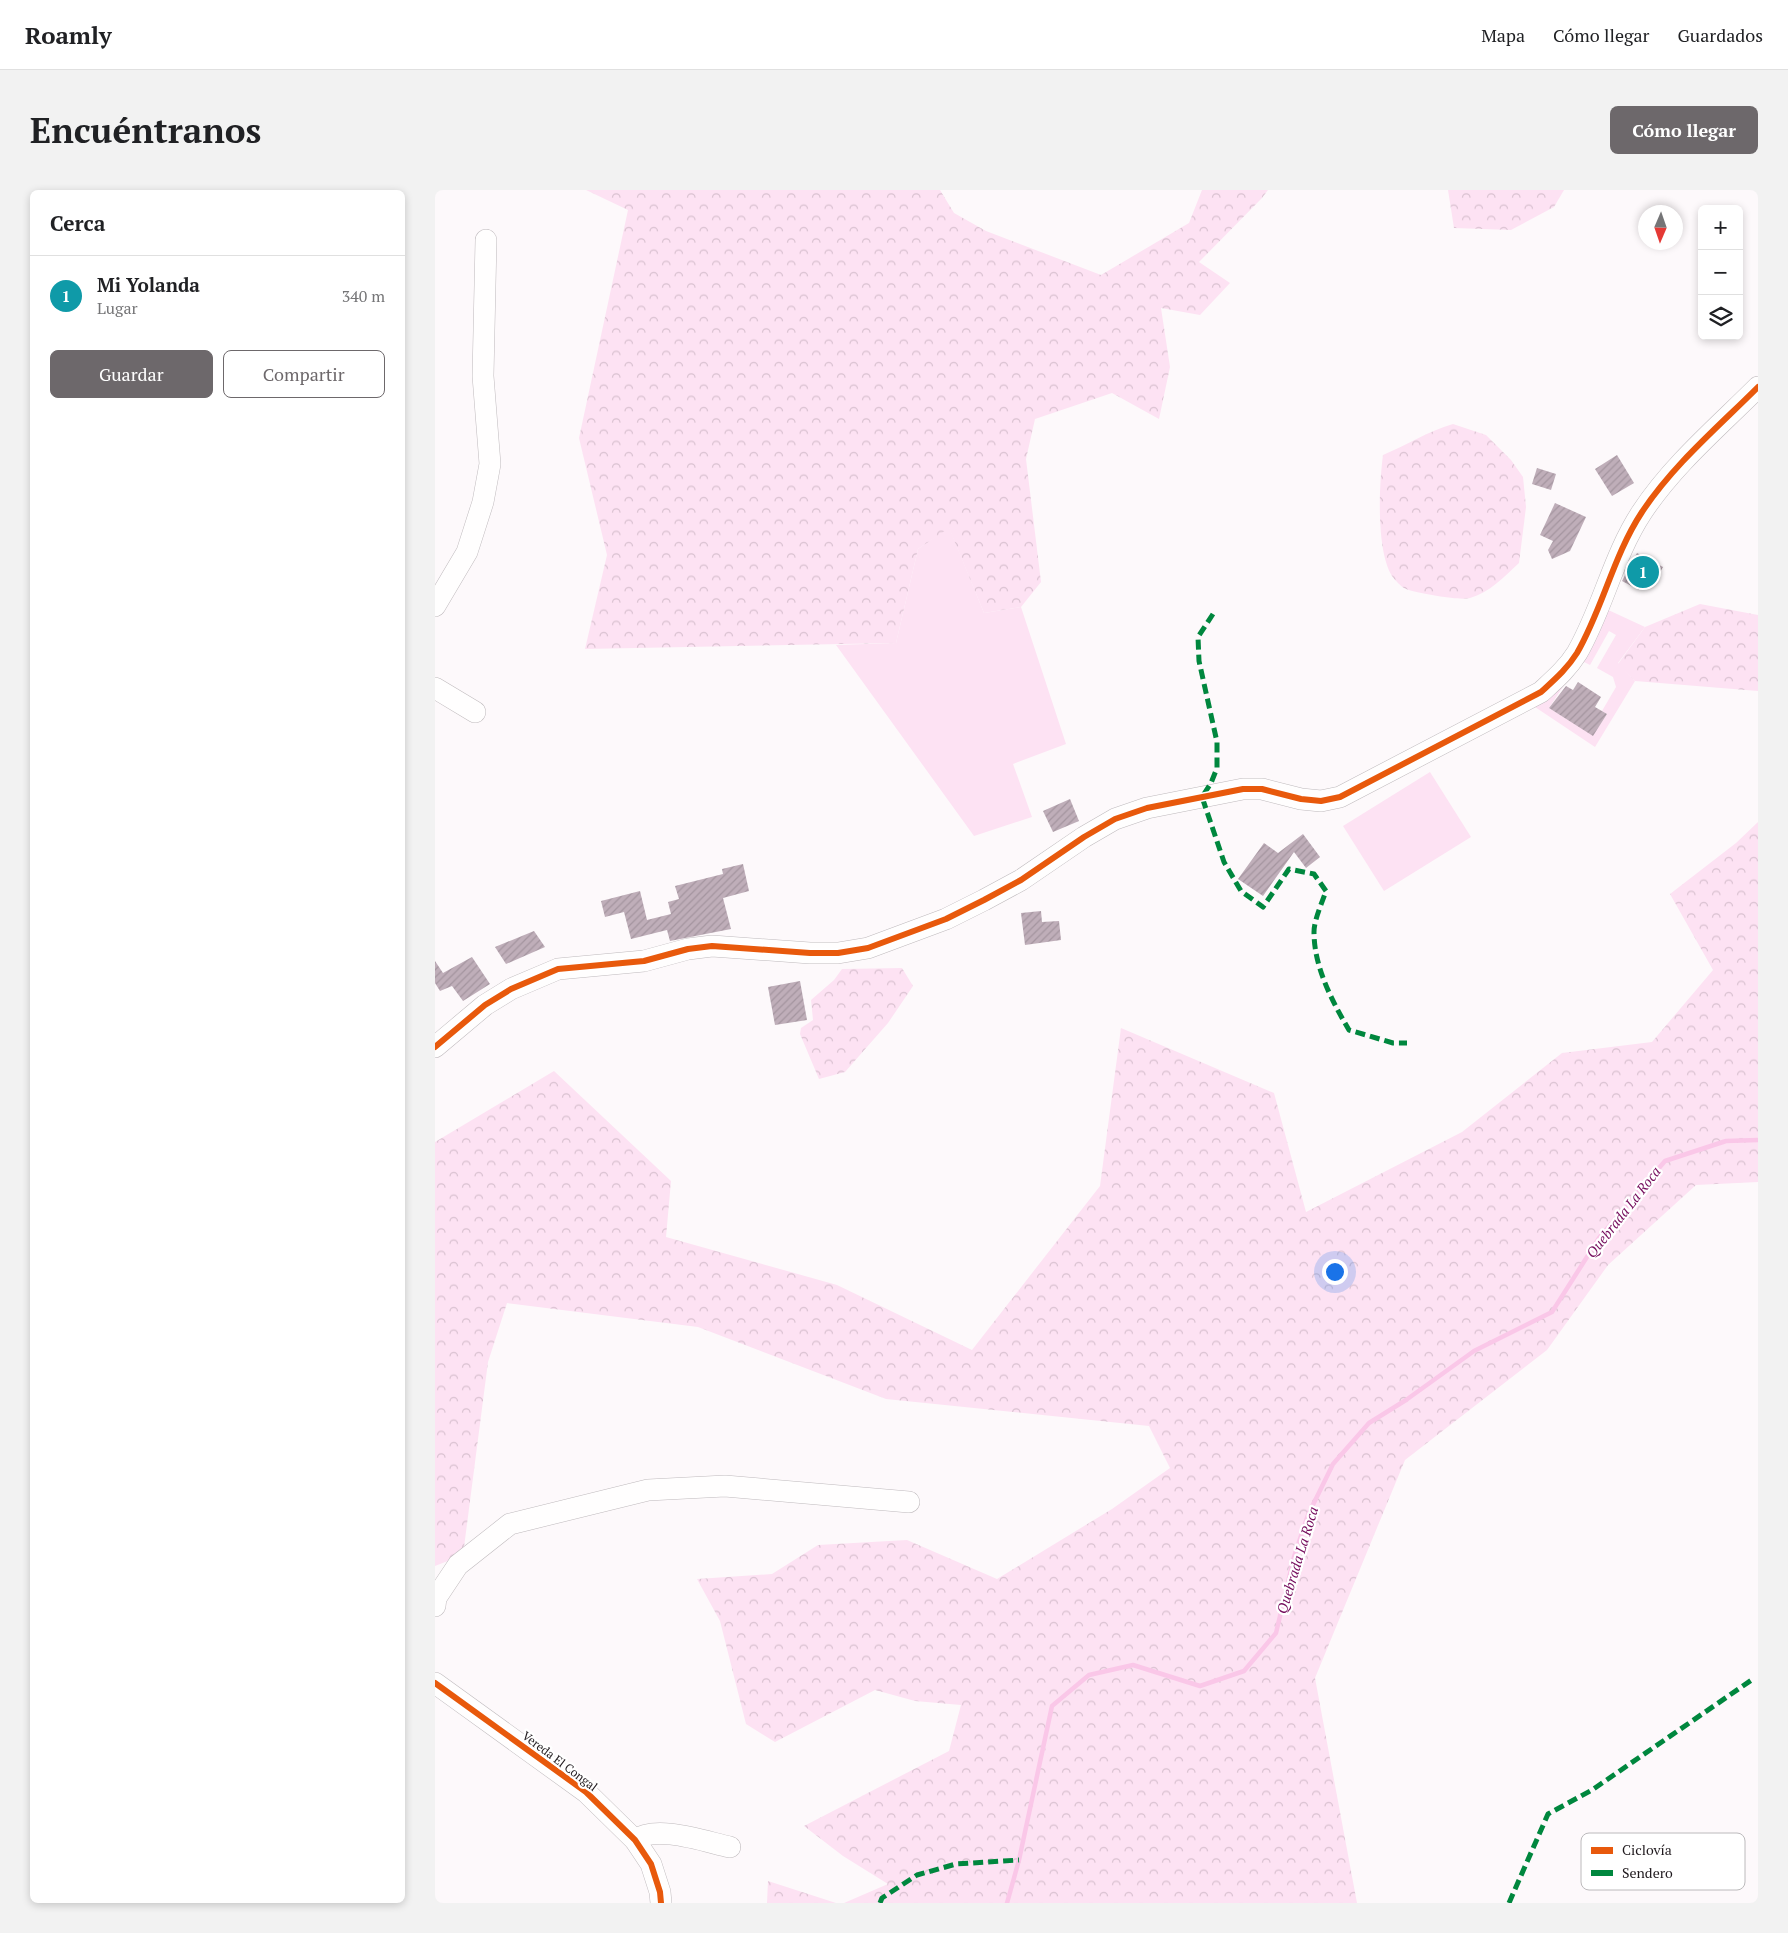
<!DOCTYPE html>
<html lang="es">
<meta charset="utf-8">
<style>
:root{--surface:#fff;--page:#f2f2f2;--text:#202124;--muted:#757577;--line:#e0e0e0;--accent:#6d686b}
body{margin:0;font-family:"PT Serif",serif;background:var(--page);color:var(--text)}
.controls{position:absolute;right:15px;top:15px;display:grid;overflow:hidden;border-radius:8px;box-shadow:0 2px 8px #0003}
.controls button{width:45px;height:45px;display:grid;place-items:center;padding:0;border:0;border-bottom:1px solid var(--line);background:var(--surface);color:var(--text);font:25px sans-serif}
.compass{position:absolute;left:1203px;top:15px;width:45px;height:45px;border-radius:50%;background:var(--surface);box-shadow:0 2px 8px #0003;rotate:182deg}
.you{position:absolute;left:899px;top:1081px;width:18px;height:18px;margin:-12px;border:4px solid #fff;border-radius:50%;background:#1a73e8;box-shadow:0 0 0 8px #1a73e833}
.badge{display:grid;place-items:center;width:32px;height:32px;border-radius:50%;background:var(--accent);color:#fff;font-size:16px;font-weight:700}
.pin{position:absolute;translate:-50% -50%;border:2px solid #fff;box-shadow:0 1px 5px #0006}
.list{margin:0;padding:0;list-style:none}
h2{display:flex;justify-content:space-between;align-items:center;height:65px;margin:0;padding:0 20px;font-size:21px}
h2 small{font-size:16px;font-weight:400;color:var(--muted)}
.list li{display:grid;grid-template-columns:32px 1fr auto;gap:15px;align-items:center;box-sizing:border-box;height:80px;padding:0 20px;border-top:1px solid var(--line)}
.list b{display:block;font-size:19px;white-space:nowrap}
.list p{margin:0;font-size:16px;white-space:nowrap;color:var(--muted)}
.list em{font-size:16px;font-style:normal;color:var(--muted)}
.actions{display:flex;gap:10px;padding:15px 20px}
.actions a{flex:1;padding:11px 0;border:1px solid var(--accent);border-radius:8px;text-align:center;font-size:18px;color:var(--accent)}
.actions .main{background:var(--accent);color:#fff}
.icon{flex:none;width:28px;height:28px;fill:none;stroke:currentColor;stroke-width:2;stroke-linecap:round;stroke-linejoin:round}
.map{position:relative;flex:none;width:1323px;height:1713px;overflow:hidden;border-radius:8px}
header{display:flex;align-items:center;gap:30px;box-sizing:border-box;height:70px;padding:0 25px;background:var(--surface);border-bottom:1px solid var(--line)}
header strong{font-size:24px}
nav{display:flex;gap:28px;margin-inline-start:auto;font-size:18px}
.intro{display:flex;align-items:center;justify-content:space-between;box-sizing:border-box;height:120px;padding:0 30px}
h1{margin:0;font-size:35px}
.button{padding:12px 22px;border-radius:8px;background:var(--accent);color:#fff;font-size:18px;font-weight:700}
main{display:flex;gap:30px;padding:0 30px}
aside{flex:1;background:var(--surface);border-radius:8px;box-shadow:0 2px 8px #0003}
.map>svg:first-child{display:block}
.green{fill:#fde2f3}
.forest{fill:url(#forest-crowns)}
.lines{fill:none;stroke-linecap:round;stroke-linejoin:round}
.stream{stroke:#fac7e8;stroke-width:4.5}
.building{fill:url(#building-hatch)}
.minor-casing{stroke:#bfbabd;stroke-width:22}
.minor{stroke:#fffefe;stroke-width:21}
.quiet{stroke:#00873e;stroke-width:5;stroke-dasharray:10 5;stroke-linecap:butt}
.cycleway-casing{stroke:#fff;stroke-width:9}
.cycleway{stroke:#e8590c;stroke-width:6}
.labels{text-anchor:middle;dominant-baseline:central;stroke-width:4.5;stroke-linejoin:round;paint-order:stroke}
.street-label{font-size:12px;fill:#201a1e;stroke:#fff}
.water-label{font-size:14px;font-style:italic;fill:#750d5d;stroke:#fff}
.key{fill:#fff;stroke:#bcbabc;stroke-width:1}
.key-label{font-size:14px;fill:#201a1e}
</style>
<header>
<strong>Roamly</strong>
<nav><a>Mapa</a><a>Cómo llegar</a><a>Guardados</a></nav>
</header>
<div class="intro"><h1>Encuéntranos</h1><a class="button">Cómo llegar</a></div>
<main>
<aside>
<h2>Cerca<small></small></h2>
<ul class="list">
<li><span class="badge" style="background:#0f9aa8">1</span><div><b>Mi Yolanda</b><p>Lugar</p></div><em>340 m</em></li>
</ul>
<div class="actions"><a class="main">Guardar</a><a>Compartir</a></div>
</aside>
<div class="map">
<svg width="1323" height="1713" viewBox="0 0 1323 1713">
<defs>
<pattern id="forest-crowns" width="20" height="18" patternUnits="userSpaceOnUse" patternTransform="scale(1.25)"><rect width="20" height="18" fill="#fde2f3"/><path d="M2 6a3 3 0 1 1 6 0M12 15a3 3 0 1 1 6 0" fill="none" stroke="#d9c1d0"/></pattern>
<pattern id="building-hatch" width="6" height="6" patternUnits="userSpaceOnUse" patternTransform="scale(1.25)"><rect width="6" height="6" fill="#bfaeb9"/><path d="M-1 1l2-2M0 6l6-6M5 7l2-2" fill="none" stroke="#a4959f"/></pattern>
</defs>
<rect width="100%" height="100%" fill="#fdf9fb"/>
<!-- green -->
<g class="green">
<polygon points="514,337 549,423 586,417 631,554 578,574 597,627 539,646 401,455 461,453 483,359"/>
<polygon points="1169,418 1210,437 1183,473 1200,491 1160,557 1100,517 1129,495 1114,518 1158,545 1172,524 1167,521 1181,497 1178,487 1162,478 1181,445 1174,441 1155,475 1143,469"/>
<polygon points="995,582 1036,647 949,701 908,636"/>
</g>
<!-- forest -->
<g class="forest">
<polygon points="151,0 505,0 519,23 551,41 666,85 754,33 767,0 833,0 827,8 764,72 795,93 765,125 726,118 735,177 724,229 677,203 600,229 591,269 606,392 586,417 549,423 514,338 483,359 461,453 150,459 172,365 144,248 193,20"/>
<polygon points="1013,0 1129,0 1119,17 1076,40 1019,38"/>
<path d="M1018,234L1051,245L1076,270L1088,287L1091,317L1084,373C1070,386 1054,403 1035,408C1024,411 982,403 971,399C966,397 960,390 957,386C941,360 944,295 948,265C972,255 993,241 1018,234Z"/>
<polygon points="1265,414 1323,425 1323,501 1200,491 1183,474 1210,437"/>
<polygon points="1323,632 1323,992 1261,995 1173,1075 1112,1160 970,1270 880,1488 922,1713 409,1713 453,1694 408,1666 369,1636 514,1561 526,1515 480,1511 440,1500 340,1552 311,1534 285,1431 262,1389 337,1384 383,1355 472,1350 562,1389 677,1319 735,1278 714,1236 451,1209 263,1137 72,1113 53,1172 28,1365 0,1376 0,952 119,881 236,991 231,1047 402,1095 537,1160 665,996 686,838 839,903 871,1022 1027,942 1127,863 1217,852 1278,780 1235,704 1301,653"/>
<polygon points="467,778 478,796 453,833 410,882 384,889 365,844 366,838 378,830 376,810 399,790 407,779"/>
<polygon points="333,1691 401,1713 332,1713"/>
</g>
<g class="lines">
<!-- stream -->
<polyline class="stream" points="572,1713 584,1670 617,1516 654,1485 698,1475 765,1496 809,1481 841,1443 859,1367 873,1325 898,1274 934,1233 971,1210 1039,1161 1117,1122 1164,1048 1230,971 1291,951 1323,950"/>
</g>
<!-- building -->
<g class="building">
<polygon points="1182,265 1199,293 1177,306 1160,279"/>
<polygon points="1102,278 1121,284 1116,300 1097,294"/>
<polygon points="1120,313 1151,327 1135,361 1117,369 1113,360 1118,351 1105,345"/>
<polygon points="1202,363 1228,377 1219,393 1210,387 1204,400 1187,391"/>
<polygon points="1143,492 1166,507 1160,517 1172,524 1158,546 1114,518 1131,496 1138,500"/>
<polygon points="635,609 644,631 618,642 608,621"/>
<polygon points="868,644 885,667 871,678 859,662 828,706 803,689 829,653 843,663"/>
<polygon points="308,674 314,701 288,708 296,739 235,751 232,740 196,749 189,722 170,727 166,711 205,701 212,730 236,724 233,712 244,709 240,696 288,684 287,679"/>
<polygon points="606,721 607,732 624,731 626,750 590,755 586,723"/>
<polygon points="99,741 110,757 71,774 60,757"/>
<polygon points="37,767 55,794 28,811 17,796 5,801 0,793 0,771 8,783"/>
<polygon points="365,791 372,830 340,835 333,797"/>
</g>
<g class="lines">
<defs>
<g id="minor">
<polyline points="0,416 32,362 48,312 55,274 48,186 51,50"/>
<polyline points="0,498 40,522"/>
<path d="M0,857L50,815L76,799L123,779L209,771L253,759L277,756L375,763H403L433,758L511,729L549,710L586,690L649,647L680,629L712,618L808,599H827L866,609L886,611L905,607L1106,502C1119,490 1132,479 1142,463C1168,418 1178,366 1207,322C1238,275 1283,237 1323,197"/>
<polyline points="0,1416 1,1408 23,1375 75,1334 213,1300 290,1296 474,1312"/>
<polyline points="0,1493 151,1602 200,1650 216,1674 225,1702 226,1713"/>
<path d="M200,1650C221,1634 271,1652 295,1657"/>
</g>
</defs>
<!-- minor casing -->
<use href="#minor" class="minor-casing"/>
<!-- minor -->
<use href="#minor" class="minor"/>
<!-- quiet -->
<g class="quiet">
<path d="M778,424L763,447L764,471L782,552V578L776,593L767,607L789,672L806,701L828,717L854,679L879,684L891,701C887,713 879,730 879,742C879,777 897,811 914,840L958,853H972"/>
<polyline points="445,1713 447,1708 482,1685 521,1674 584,1670"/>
<polyline points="1074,1713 1113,1624 1157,1600 1318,1489"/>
</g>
<defs>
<g id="cycleway">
<path d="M0,857L50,815L76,799L123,779L209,771L253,759L277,756L375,763H403L433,758L511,729L549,710L586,690L649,647L680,629L712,618L808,599H827L866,609L886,611L905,607L1106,502C1119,490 1132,479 1142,463C1168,418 1178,366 1207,322C1238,275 1283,237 1323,197"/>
<polyline points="0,1493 151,1602 200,1650 216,1674 225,1702 226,1713"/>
</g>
</defs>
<!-- cycleway casing -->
<use href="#cycleway" class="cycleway-casing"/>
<!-- cycleway -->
<use href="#cycleway" class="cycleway"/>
</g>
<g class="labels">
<!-- street labels -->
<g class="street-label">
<text transform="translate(125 1571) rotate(37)">Vereda El Congal</text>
</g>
<!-- water labels -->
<g class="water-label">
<text transform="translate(1188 1022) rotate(-52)">Quebrada La Roca</text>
<text transform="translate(862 1370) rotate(-73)">Quebrada La Roca</text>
</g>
</g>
<!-- legend -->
<rect x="1146" y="1643" width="164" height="57" rx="8" class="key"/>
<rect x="1156" y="1657" width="22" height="7" fill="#e8590c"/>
<rect x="1156" y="1680" width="22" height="6" fill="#00873e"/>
<g class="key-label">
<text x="1187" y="1665">Ciclovía</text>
<text x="1187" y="1688">Sendero</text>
</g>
</svg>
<div class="controls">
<button>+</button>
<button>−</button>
<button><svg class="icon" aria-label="layers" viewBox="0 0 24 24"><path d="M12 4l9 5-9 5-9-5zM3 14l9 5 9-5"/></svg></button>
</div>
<svg class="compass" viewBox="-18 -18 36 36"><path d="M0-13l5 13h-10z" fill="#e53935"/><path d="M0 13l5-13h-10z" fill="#757577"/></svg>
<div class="you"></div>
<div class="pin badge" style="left:1208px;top:382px;background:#0f9aa8">1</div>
</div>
</main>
